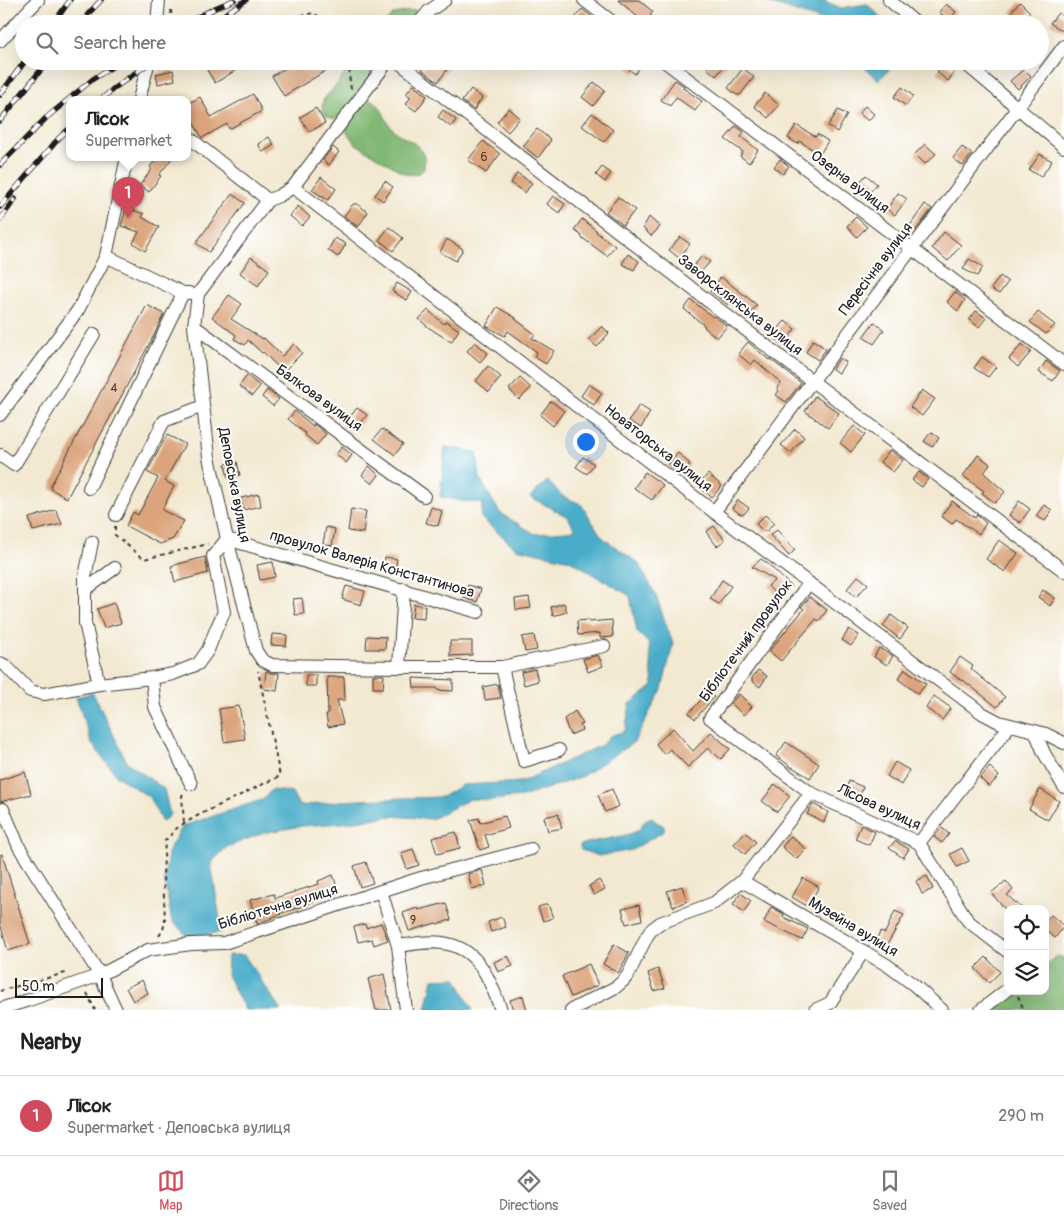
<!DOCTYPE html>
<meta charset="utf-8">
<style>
:root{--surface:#fff;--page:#f2f2f2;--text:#222;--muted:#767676;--line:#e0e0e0;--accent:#d1495b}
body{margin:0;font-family:Pangolin,sans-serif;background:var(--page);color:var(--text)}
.controls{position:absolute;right:15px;bottom:15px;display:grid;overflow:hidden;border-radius:10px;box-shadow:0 5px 20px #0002}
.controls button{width:45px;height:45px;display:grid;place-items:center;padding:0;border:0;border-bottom:1px solid var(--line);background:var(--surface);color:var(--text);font:25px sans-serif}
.scale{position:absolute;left:15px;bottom:12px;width:88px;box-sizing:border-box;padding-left:5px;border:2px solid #1c1c1c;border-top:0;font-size:14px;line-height:18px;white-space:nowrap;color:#1c1c1c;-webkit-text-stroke:4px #fff;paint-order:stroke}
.you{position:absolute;left:585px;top:441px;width:18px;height:18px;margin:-12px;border:4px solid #fff;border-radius:50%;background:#1a73e8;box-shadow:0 0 0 8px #1a73e833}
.badge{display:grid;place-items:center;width:32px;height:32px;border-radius:50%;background:var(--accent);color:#fff;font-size:16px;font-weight:700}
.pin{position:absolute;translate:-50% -41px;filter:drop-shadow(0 1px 2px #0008)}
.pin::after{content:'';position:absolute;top:26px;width:18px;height:15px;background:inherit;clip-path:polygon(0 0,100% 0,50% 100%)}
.popup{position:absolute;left:66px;top:96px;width:125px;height:65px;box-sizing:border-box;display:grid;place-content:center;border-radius:10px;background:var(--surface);filter:drop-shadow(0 1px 4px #0005);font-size:16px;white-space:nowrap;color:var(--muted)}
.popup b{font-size:19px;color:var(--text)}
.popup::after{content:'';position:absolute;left:50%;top:100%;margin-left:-10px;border:10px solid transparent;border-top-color:var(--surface)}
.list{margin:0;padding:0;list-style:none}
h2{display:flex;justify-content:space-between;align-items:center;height:65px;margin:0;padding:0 20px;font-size:21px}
h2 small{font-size:16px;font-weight:400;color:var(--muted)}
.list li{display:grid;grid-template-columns:32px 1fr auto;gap:15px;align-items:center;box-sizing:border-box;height:80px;padding:0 20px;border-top:1px solid var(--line)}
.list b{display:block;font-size:19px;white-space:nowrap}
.list p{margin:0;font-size:16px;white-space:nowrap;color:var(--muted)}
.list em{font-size:16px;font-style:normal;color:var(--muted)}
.icon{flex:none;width:28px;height:28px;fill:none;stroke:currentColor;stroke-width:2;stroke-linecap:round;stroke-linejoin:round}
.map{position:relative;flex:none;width:1064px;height:1010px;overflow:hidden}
.search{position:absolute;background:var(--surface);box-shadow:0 5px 20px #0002;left:15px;right:15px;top:15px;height:55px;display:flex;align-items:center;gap:12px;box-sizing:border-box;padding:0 18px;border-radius:28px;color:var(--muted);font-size:19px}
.sheet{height:145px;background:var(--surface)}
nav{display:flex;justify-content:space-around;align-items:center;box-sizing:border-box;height:70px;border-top:1px solid var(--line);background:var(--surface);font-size:14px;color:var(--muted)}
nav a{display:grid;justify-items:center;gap:2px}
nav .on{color:var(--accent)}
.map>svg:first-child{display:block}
.forest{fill:#82b875;stroke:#4f6a48}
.water{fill:#49adc9;stroke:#326472}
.building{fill:#dba47c}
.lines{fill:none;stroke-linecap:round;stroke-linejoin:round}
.minor-casing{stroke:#3c3b37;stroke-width:14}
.path{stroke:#3c3b37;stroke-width:2;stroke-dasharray:4 4;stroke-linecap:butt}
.minor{stroke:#fff;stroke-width:12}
.rail-casing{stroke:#1c1c1c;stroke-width:5.5}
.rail{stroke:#fff;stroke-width:4;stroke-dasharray:11;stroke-linecap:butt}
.labels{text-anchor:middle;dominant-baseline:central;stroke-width:4;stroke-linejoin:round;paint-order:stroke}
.number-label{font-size:12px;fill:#4c3e34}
.street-label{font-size:15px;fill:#1c1c1c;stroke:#fff}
</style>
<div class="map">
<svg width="1064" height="1010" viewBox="0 0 1064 1010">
<rect width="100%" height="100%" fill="#fff"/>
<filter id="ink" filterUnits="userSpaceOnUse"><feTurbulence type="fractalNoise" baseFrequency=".02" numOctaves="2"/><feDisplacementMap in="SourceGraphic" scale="10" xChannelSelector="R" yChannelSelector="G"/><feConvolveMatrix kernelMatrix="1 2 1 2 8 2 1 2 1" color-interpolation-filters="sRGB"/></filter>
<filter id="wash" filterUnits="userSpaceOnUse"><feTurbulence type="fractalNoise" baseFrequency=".0096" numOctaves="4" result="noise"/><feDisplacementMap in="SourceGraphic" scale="20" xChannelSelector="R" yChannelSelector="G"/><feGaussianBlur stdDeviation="1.12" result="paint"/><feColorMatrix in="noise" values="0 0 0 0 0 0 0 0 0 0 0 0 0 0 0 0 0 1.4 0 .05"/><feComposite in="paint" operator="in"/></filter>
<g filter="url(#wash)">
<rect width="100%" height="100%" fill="#f3e9d2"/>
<!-- forest -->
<g class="forest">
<polygon points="415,10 419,19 415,24 383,24 394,14"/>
<polygon points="352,61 385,61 341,117 334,119 326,116 322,108 323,100 339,82"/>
<path d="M371,100C382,103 384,120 392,128C406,143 428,142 424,169C417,176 410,176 402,172L356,144L347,133V126L365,102Z"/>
<polygon points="1057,956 1064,958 1064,1010 993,1010 1015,991 1045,991 1045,966"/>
</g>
<!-- water -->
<g class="water">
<polygon points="760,0 823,0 841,8 867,4 888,24 854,24 849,21 824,21"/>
<polygon points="859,61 893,61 895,63 879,80 867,70"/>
<polygon points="445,447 477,452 480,479 500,513 535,534 575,530 568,517 530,497 547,481 564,497 581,504 602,537 638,563 655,593 673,644 662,689 634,742 581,777 522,797 491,800 470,799 432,819 390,816 342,823 302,826 263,833 227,847 211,863 222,932 188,937 172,921 164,879 169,849 183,826 264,799 271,790 291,792 300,806 340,801 403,798 442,797 462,785 521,782 602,745 610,736 625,731 630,704 653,686 649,644 637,632 630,596 570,560 516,548 481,518 482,503 461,501 440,497"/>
<polygon points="93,693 127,762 164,789 170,815 162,822 149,797 117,776 92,744 76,697"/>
<path d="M652,817L656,822L664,826V831L632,850L599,856L581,850L580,845C598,839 617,839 635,832C643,829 641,820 652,817Z"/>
<polygon points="228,955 244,955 281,1010 245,1010 227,975"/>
<polygon points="456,978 473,1010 426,1010 433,979"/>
</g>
<g id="blocks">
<!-- building -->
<g class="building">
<polygon points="618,0 639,0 653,12 650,15 663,24 646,24"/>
<polygon points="1020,2 1030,12 1022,21 1011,12"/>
<polygon points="946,4 956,12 949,20 939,12"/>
<polygon points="582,9 601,24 580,24 574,19"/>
<polygon points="1058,13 1064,17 1064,32 1050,23"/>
<polygon points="221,61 251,61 215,83 207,70"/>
<polygon points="297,61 342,61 284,96 272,76"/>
<polygon points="429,61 442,61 449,67 438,82 422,70"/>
<polygon points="631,61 644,61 635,74 627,68"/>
<polygon points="713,61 728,61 716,76 707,68"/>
<polygon points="945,63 955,71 948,81 937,72"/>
<polygon points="743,68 754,77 740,95 737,95 728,88"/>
<polygon points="1024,69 1031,76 1018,89 1010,81"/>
<polygon points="173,70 175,80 158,84 156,74"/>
<polygon points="675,80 684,86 683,88 702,101 695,111 676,97 670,106 661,100"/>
<polygon points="594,82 605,91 593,106 582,97"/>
<polygon points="413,85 427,96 416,111 406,104 411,97 406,94"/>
<polygon points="902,87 913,96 906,106 894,97"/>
<polygon points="471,89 482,98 474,110 462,101"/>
<polygon points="765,93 779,105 768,118 754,106"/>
<polygon points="253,94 262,111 229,129 227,124 202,138 187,111 187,104 200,97 211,117"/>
<polygon points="865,106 874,114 868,121 859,113"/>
<polygon points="316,108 325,123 309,132 300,117"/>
<polygon points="509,108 520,118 508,132 497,122"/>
<polygon points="443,110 456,120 451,127 438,117"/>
<polygon points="838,110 847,115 837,132 828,126"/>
<polygon points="592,113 613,130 604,142 582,126"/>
<polygon points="796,125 816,137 817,134 828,141 820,154 799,141 798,144 788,138"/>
<polygon points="736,126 744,132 741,137 758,150 749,163 740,156 743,152 725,139"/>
<polygon points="537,129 551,140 538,158 523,146"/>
<polygon points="269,137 274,145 263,152 258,144"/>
<polygon points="483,141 500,154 486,173 468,160"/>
<polygon points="925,144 936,154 925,164 915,154"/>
<polygon points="333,147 339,152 329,165 323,160"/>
<polygon points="962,147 972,154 963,166 953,158"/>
<polygon points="1040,154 1052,161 1041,177 1029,170"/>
<polygon points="158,157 173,157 159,175 161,176 149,192 140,185 152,169 150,167"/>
<polygon points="780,159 789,166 783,174 774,167"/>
<polygon points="602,167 611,173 605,182 596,175"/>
<polygon points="517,173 532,183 525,193 511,183"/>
<polygon points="866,175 877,184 868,194 857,185"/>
<polygon points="321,177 336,189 328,200 312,190"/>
<polygon points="385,181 393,187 383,201 375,195"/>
<polygon points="898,193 907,199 895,215 887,209"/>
<polygon points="232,194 245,203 209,252 196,243"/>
<polygon points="553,196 565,204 559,213 547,204"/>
<polygon points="618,197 635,210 623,225 606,212"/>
<polygon points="353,204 357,204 368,212 358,227 344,216"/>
<polygon points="925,204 932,209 915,231 909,227"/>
<polygon points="298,206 310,217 302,226 290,216"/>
<polygon points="126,208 144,214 142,217 159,227 145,251 133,243 139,232 121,226"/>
<polygon points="649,217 660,227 651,236 643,228"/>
<polygon points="856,217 867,227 857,237 847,226"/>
<polygon points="582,219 597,231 596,232 615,246 607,256 581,237 582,236 574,230"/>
<polygon points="389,227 403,238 393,251 379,240"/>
<polygon points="944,232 961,245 948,261 932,248"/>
<polygon points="680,237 690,244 679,258 669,250"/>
<polygon points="335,238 346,244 338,257 328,250"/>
<polygon points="447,239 463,249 456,261 440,252"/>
<polygon points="628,254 639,261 634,270 622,264"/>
<polygon points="702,256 710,262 699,274 692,268"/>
<polygon points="251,257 269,270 258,286 240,273"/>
<polygon points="969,259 983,267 977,276 963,269"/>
<polygon points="1000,276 1008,282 999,294 991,289"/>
<polygon points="721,277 757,305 747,317 730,303 728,305 710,291"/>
<polygon points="397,283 412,292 407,300 392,291"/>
<polygon points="955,292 965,300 958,311 947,302"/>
<polygon points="229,295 242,304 231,319 263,339 264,338 282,356 294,344 302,353 283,372 263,352 262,353 248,340 245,345 234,339 236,335 212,317"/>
<polygon points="691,300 713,317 714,316 727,326 717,338 704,327 705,326 684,309"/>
<polygon points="147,305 164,314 154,335 67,498 51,489 51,485"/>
<polygon points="497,307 516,318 515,319 535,334 532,338 554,351 546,364 534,357 537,352 508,331 505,336 486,326"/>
<polygon points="428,310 444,324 446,321 459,330 451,342 428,327 419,319"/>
<polygon points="976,311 986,318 979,327 969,320"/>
<polygon points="1038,312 1055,325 1046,334 1030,322"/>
<polygon points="785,321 795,329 783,345 772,336"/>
<polygon points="874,322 884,330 874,344 863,337"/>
<polygon points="602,326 609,333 597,347 589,340"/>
<polygon points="813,340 826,349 818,360 806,352"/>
<polygon points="475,342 488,353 480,362 467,351"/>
<polygon points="748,342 769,360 770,359 801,383 786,402 776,395 779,391 777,388 781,383 755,360 751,365 738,354"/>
<polygon points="1022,344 1031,352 1018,367 1009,359"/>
<polygon points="982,357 996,367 988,377 974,368"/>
<polygon points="840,358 846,362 839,373 832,369"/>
<polygon points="1046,361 1060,371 1053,381 1039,372"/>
<polygon points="488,366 501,377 489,392 476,381"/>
<polygon points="247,376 260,386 252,396 239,386"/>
<polygon points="520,378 531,388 519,400 509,389"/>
<polygon points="589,384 602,393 594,405 581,396"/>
<polygon points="267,390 279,399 273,406 262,397"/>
<polygon points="922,390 935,399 922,416 910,407"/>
<polygon points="815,396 839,413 828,428 805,411"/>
<polygon points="551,401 564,411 553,426 540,415"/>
<polygon points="639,405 650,412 641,428 629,421"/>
<polygon points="357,408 367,415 356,429 346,422"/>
<polygon points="295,411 313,426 314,424 326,434 317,445 305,435 306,434 288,419"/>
<polygon points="854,426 865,435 851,452 840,443"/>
<polygon points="382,429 403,444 395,455 374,439"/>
<polygon points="795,429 804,437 791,453 781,445"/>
<polygon points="931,432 939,438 932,447 924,441"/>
<polygon points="167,435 185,444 165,481 174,486 162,510 184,521 173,539 160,544 126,526 133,512 138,515 158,478 147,472"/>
<polygon points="342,447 352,455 346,463 336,454"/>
<polygon points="890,450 903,460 893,472 880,462"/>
<polygon points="678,453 690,464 681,475 668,465"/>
<polygon points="978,455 990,464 984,473 1005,492 995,503 982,493 984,491 963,476"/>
<polygon points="583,457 594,464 587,474 576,467"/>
<polygon points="237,462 240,475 228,478 225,464"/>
<polygon points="369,466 379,475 372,484 362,475"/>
<polygon points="645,472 663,485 652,500 634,488"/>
<polygon points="919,472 928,479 922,487 912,480"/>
<polygon points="708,474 722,486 712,497 698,486"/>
<polygon points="259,494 261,506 243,510 241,498"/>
<polygon points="738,500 749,508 744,514 740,514 732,508"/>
<polygon points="952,501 975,518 977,515 986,523 979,534 956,519 952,524 941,516"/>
<polygon points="1019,501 1030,509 1020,523 1009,515"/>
<polygon points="1044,505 1052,510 1045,521 1036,516"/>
<polygon points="431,507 442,511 438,526 426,523"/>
<polygon points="351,509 366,511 363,533 348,531"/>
<polygon points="56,510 62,524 33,531 29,518"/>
<polygon points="765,515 774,523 767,531 763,531 756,524"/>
<polygon points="714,526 725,540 717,546 706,532"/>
<polygon points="326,527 335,529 332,546 323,544"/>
<polygon points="777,530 795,550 789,556 770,535"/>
<polygon points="999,540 1018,553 1005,572 986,559"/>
<polygon points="205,557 208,573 175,582 171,566"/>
<polygon points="385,557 397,559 395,572 383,570"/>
<polygon points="761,559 767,563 791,586 779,598 768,586 775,580 752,567"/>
<polygon points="273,562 275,577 260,580 257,565"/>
<polygon points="858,576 868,584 856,597 847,589"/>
<polygon points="722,580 731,586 719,604 710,599"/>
<polygon points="468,585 481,589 477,602 464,598"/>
<polygon points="346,586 365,591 361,605 342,599"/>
<polygon points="1043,590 1055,598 1050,606 1038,597"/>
<polygon points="529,597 531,608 516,610 515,599"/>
<polygon points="810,597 827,610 819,621 816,619 781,661 769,651 804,609 801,607"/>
<polygon points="302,598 304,614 295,615 293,599"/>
<polygon points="114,603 121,623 104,628 97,609"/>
<polygon points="564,603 567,612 553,616 551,607"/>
<polygon points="414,604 425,606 424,619 412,618"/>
<polygon points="891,615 908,628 900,639 883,626"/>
<polygon points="588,620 589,622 612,620 613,637 600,638 600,633 578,635 577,621"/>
<polygon points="849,629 859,635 851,646 842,640"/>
<polygon points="272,634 287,635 286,646 271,645"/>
<polygon points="534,635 537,650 525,652 522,637"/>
<polygon points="367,636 386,637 385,649 366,649"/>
<polygon points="450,641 472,641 472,655 450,656"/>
<polygon points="879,648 893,656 887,665 874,657"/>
<polygon points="598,655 603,666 588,672 583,659"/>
<polygon points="960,657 973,666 971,669 1005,697 997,707 963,680 962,681 950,672"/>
<polygon points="535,669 538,681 524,685 521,672"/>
<polygon points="905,669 926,684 918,694 898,679"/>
<polygon points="758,670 767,676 760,687 752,681 752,678"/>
<polygon points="266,671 271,673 279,673 277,691 264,689"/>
<rect x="306" y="675" width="10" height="11"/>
<polygon points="373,675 384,675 383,688 373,688"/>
<polygon points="327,677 344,677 345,700 337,700 343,724 328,727 326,714 328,714"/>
<polygon points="413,678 453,680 453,691 437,690 437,688 414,688"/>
<polygon points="498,684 501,698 485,700 483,687"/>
<polygon points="708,692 714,697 695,719 689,713"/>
<polygon points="739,694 752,707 743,715 731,703"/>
<polygon points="934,696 951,708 942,720 926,708"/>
<polygon points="239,706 245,739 224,742 219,709"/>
<polygon points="575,711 583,724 580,725 582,730 570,735 564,719"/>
<polygon points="673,728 693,751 711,732 730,749 721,759 708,748 688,767 670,749 664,754 656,744"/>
<polygon points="786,742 819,764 810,778 792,767 790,767 789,765 776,756"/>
<polygon points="895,762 909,770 901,785 887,776"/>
<polygon points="990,767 999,776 989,787 980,778"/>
<polygon points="25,772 31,794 0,802 0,780"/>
<polygon points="849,781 863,787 858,800 844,794"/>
<polygon points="775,784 790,796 777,812 762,801"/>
<polygon points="612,789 619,806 605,812 598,795"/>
<polygon points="1040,789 1059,801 1048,820 1029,809"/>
<polygon points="813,804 828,812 824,822 807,814"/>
<polygon points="558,814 562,828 548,831 544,817"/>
<polygon points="505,816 509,828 485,835 489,847 480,850 470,820 479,818 480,823"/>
<polygon points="861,825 875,832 869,845 855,839"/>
<polygon points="942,828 949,834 942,843 934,837"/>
<polygon points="456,832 460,848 437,854 432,838"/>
<polygon points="745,832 756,842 745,854 734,844"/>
<polygon points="791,836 806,849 796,859 782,847"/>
<polygon points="895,841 909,849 903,858 889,848"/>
<polygon points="962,848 969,861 957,867 950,854"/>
<polygon points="413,849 419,865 407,869 401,853"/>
<polygon points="2,854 30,944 8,951 0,923 0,855"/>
<polygon points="366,862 373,883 360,887 354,866"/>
<polygon points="482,870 486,885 472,889 468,874"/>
<polygon points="333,875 339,893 308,903 308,905 280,913 281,914 257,924 250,900 274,894 275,898 319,884 318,881"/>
<polygon points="927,876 933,889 922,894 916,881"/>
<polygon points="803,878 819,887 807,906 792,897"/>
<polygon points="599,880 605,889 594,895 589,886"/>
<polygon points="1006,881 1013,890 1007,895 1023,909 1005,909 991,893"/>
<polygon points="682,886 687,901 673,907 667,891"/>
<polygon points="741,893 751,901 744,912 733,904"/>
<polygon points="446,903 451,920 437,924 436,923 409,931 403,913 417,908 418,910"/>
<polygon points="548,904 553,918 543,921 538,907"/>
<polygon points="639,905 642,920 626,924 622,909"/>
<polygon points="771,907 784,914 783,917 808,929 802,940 764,922"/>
<polygon points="895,911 904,915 884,950 873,944 881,931 885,933"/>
<polygon points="1051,915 1064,926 1055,938 1045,930 1045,922"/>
<polygon points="502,917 506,927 491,932 488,922"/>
<polygon points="381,923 388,940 374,945 372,939 358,942 354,927 365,924 366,928"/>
<polygon points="614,944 629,953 618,973 603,964"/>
<polygon points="508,956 513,966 498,972 494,962"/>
<polygon points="986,957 1000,972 989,983 975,968"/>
<polygon points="589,964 598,985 571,997 562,976"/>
<polygon points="658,969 665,988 654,991 648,973"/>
<polygon points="384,974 391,1010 376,1010 368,979"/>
<polygon points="142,980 148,993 133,1001 126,988"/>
<polygon points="523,996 527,1010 513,1010 510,1000"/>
</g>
</g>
</g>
<g filter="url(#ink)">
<use href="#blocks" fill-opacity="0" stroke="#3c3b37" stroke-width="1"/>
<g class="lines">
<defs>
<g id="minor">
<polyline points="584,0 615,24"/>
<polyline points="889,0 917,24"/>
<polyline points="157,24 159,0"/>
<polyline points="418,24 429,11 445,0"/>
<polyline points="0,41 38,0"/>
<polyline points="388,61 293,187 279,196 268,200 198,294 194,326 209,457 227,539 256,651 262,660 272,665 399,667 502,667 604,646"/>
<polyline points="397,61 812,381 1064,571"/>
<polyline points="664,61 1064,364"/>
<polyline points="962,61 1064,147"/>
<polyline points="139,99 149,61"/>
<polyline points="187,136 268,200"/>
<polyline points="293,187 714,512 982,713 999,722 1046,734 1064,743"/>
<polyline points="106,256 183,293 189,293"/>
<polyline points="194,326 424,496"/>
<polyline points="0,415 78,310 106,256 127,157"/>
<polyline points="0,455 14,465 94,334"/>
<polyline points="89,488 183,293"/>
<polyline points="714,512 1064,46"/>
<polyline points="116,515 164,421 203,406"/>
<polyline points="92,542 85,577 85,623 99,684"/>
<polyline points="809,583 710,718 811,793 919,843 968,921 1008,952"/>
<polyline points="85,590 115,568"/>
<polyline points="0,663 6,666 30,691 44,694 99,684 152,678 173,674 198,664 208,650 217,627 224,612 213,556 227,539 478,612"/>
<polyline points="399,667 404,589"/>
<polyline points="502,667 524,761 559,750"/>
<polyline points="152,678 155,707 191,784"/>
<polyline points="1035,731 1044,753 1064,787"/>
<polyline points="3,809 19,847 100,975 116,1010"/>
<polyline points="919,843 1010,725"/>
<polyline points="742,881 887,965 914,985 942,1010"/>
<polyline points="381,891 421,878 531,849"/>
<path d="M398,946C413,944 433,940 448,944C480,951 491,982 501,1010"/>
<polyline points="0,1009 29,1000 100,975 148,950 191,944 224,943 381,891 398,946 406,1010"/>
<polyline points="571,1010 616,987 623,981 628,975 647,936 652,929 660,923 714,903 742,881 811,793"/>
<polyline points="815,1010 830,1003 863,952"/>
<polyline points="981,1010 1008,989"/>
</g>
</defs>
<!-- minor casing -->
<use href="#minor" class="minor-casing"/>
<!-- path -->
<g class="path">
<polyline points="171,10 172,24"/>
<polyline points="278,24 292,17 314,13 328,24"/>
<polyline points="160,68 168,61"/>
<polyline points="351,89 349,74 352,61"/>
<polyline points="115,526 115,535 144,559 208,544"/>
<polyline points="183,794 182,796 184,823"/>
<polyline points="159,936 163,930 165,921 163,875 165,841 178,827 197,816 280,776 258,671"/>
<polyline points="0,991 69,972"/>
<polyline points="87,993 95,1010"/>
<polyline points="1018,996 1024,1010"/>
</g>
<!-- minor -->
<use href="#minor" class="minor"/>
<defs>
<g id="rail">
<polyline points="53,24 70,0"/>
<polyline points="79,24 101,0"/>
<polyline points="185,24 215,8 234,0"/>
<polyline points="210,24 246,0"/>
<polyline points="0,95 25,61"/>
<polyline points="102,99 113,89 152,61"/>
<polyline points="0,121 48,61"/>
<polyline points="0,165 46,118 93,79 121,61"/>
<polyline points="0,207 59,138 69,129"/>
<polyline points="0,220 15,199"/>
</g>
</defs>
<!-- rail casing -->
<use href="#rail" class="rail-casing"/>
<!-- rail -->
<use href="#rail" class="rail"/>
</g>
</g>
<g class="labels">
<!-- number labels -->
<g class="number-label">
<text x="484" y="157">6</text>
<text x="114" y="388">4</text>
<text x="413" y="920">9</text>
</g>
<!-- street labels -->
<g class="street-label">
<text transform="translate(850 182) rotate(37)">Озерна вулиця</text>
<text transform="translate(876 269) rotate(-53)">Пересічна вулиця</text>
<text transform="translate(740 305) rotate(38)">Заворсклянська вулиця</text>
<text transform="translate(319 398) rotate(36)">Балкова вулиця</text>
<text transform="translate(658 448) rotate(38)">Новаторська вулиця</text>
<text transform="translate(234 485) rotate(79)">Деповська вулиця</text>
<text transform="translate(372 564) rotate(16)">провулок Валерія Константинова</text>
<text transform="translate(746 641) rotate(-54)">Бібліотечний провулок</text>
<text transform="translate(879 807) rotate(25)">Лісова вулиця</text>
<text transform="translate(278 907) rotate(-17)">Бібліотечна вулиця</text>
<text transform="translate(853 927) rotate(31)">Музейна вулиця</text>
</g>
</g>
</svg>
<div class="controls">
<button><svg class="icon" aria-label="locate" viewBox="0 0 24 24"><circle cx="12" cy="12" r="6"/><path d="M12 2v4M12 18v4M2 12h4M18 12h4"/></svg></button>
<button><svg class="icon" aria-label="layers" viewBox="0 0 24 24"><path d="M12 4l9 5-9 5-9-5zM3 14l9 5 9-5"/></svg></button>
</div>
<div class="scale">50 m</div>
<div class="you"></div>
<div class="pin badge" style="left:128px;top:218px">1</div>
<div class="popup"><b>Лісок</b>Supermarket</div>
<div class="search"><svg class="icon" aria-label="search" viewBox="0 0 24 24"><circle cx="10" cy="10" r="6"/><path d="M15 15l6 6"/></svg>Search here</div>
</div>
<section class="sheet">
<h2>Nearby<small></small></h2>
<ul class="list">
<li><span class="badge">1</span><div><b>Лісок</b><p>Supermarket · Деповська вулиця</p></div><em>290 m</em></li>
</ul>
</section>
<nav>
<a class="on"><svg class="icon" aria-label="map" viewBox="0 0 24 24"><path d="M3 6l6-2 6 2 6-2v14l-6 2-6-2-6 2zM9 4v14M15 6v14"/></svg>Map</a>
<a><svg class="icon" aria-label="directions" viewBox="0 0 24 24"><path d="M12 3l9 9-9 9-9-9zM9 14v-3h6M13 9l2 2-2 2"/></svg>Directions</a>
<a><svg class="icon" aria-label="saved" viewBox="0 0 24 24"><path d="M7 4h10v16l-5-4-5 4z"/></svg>Saved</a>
</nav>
